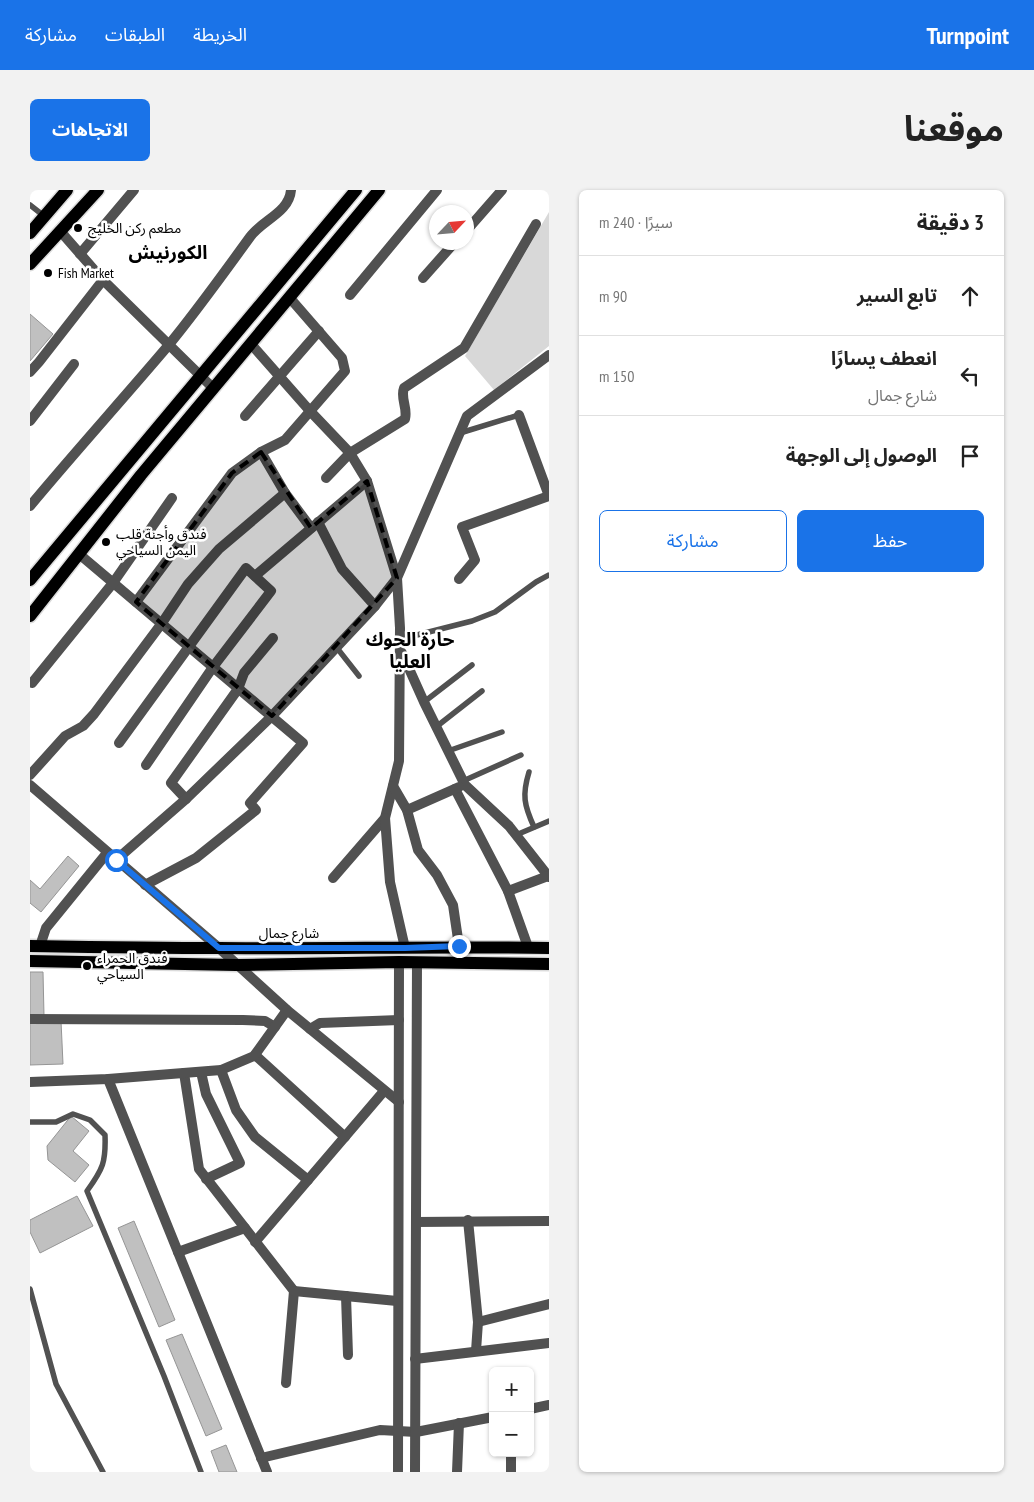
<!DOCTYPE html>
<html lang="ar">
<meta charset="utf-8">
<style>
:root{--surface:#fff;--page:#f2f2f2;--text:#222;--muted:#767676;--line:#e0e0e0;--accent:#1a73e8}
body{margin:0;font-family:"PT Sans Narrow","Noto Sans Arabic",sans-serif;background:var(--page);color:var(--text);direction:rtl}
.controls{position:absolute;right:15px;bottom:15px;display:grid;overflow:hidden;border-radius:8px;box-shadow:0 1px 4px #0004}
.controls button{width:45px;height:45px;display:grid;place-items:center;padding:0;border:0;border-bottom:1px solid var(--line);background:var(--surface);color:var(--text);font:25px sans-serif}
.compass{position:absolute;left:399px;top:15px;width:45px;height:45px;border-radius:50%;background:var(--surface);box-shadow:0 1px 4px #0004;rotate:64deg}
.stop{position:absolute;width:15px;height:15px;margin:-11px;border:4px solid #1a73e8;border-radius:50%;background:#fff}
.stop.end{background:#1a73e8;border-color:#fff;box-shadow:0 1px 5px #0008}
.list{margin:0;padding:0;list-style:none}
h2{display:flex;justify-content:space-between;align-items:center;height:65px;margin:0;padding:0 20px;font-size:21px}
h2 small{font-size:16px;font-weight:400;color:var(--muted)}
.list li{display:grid;grid-template-columns:32px 1fr auto;gap:15px;align-items:center;box-sizing:border-box;height:80px;padding:0 20px;border-top:1px solid var(--line)}
.list b{display:block;font-size:19px;white-space:nowrap}
.list p{margin:0;font-size:16px;white-space:nowrap;color:var(--muted)}
.list em{font-size:16px;font-style:normal;color:var(--muted)}
.actions{display:flex;gap:10px;padding:15px 20px}
.actions a{flex:1;padding:11px 0;border:1px solid var(--accent);border-radius:8px;text-align:center;font-size:18px;color:var(--accent)}
.actions .main{background:var(--accent);color:#fff}
.icon{flex:none;width:28px;height:28px;fill:none;stroke:currentColor;stroke-width:2;stroke-linecap:round;stroke-linejoin:round}
.map{position:relative;flex:none;width:519px;height:1282px;overflow:hidden;direction:ltr;border-radius:8px}
header{display:flex;align-items:center;gap:30px;box-sizing:border-box;height:70px;padding:0 25px;background:var(--accent);color:#fff}
header strong{font-size:24px}
nav{display:flex;gap:28px;margin-inline-start:auto;font-size:18px}
.intro{display:flex;align-items:center;justify-content:space-between;box-sizing:border-box;height:120px;padding:0 30px}
h1{margin:0;font-size:35px}
.button{padding:12px 22px;border-radius:8px;background:var(--accent);color:#fff;font-size:18px;font-weight:700}
main{display:flex;gap:30px;padding:0 30px}
aside{flex:1;background:var(--surface);border-radius:8px;box-shadow:0 1px 4px #0004}
.map>svg:first-child{display:block}
.green{fill:#d8d8d8}
.building{fill:#c0c0c0;stroke:#959595}
.lines{fill:none;stroke-linecap:round;stroke-linejoin:round}
.primary-casing{stroke:#dbdbdb;stroke-width:15}
.service{stroke:#515151;stroke-width:5.5}
.minor{stroke:#515151;stroke-width:10}
.tertiary{stroke:#515151;stroke-width:10}
.primary{stroke:#000;stroke-width:12}
.route{stroke:#1a73e8;stroke-width:6}
.marked{fill:#000;fill-opacity:0.2;stroke:#000;stroke-width:4;stroke-dasharray:10 6;stroke-linejoin:round}
.poi-dot{fill:#000;stroke:#fff;stroke-width:2}
.labels{text-anchor:middle;dominant-baseline:central;stroke-width:5;stroke-linejoin:round;paint-order:stroke}
.poi-label{font-size:14px;fill:#000;stroke:#fff;text-anchor:start}
.street-label{font-size:14px;fill:#000;stroke:#fff}
.district-label{font-size:19px;font-weight:bold;fill:#000;stroke:#fff}
</style>
<header>
<strong>Turnpoint</strong>
<nav><a>الخريطة</a><a>الطبقات</a><a>مشاركة</a></nav>
</header>
<div class="intro"><h1>موقعنا</h1><a class="button">الاتجاهات</a></div>
<main>
<aside>
<h2>3 دقيقة<small>سيرًا · 240 m</small></h2>
<ul class="list">
<li><svg class="icon" aria-label="ahead" viewBox="0 0 24 24"><path d="M12 20V5M6 11l6-6 6 6"/></svg><div><b>تابع السير</b></div><em>90 m</em></li>
<li><svg class="icon" aria-label="left" viewBox="0 0 24 24"><path d="M17 20v-9H6M10 6l-5 5 5 5"/></svg><div><b>انعطف يسارًا</b><p>شارع جمال</p></div><em>150 m</em></li>
<li><svg class="icon" aria-label="arrive" viewBox="0 0 24 24"><path d="M6 21V4h12l-3 4 3 4H6"/></svg><div><b>الوصول إلى الوجهة</b></div></li>
</ul>
<div class="actions"><a class="main">حفظ</a><a>مشاركة</a></div>
</aside>
<div class="map">
<svg width="519" height="1282" viewBox="0 0 519 1282">
<rect width="100%" height="100%" fill="#fff"/>
<!-- green -->
<polygon class="green" points="519,22 519,156 464,200 435,166"/>
<!-- building -->
<g class="building">
<polygon points="0,124 23,144 0,171"/>
<polygon points="38,666 49,676 11,722 0,713 0,690 10,699"/>
<polygon points="0,782 13,782 14,826 0,827"/>
<polygon points="31,831 33,874 0,875 0,833"/>
<polygon points="41,926 59,941 43,961 59,975 45,992 18,970 17,956"/>
<polygon points="47,1006 63,1036 10,1063 0,1042 0,1030"/>
<polygon points="104,1031 145,1130 129,1137 88,1038"/>
<polygon points="152,1144 192,1239 176,1246 136,1150"/>
<polygon points="196,1255 207,1282 189,1282 181,1261"/>
</g>
<g class="lines">
<defs>
<g id="primary">
<polyline points="0,43 37,0"/>
<polyline points="0,74 68,0"/>
<polyline points="0,390 326,0"/>
<polyline points="0,426 111,285 349,0"/>
<path d="M0,756C63,757 126,758 189,758C299,759 409,756 519,758"/>
<polyline points="0,771 206,775 369,772 519,774"/>
</g>
</defs>
<!-- primary casing -->
<use href="#primary" class="primary-casing"/>
<!-- service -->
<g class="service">
<polyline points="0,15 14,26"/>
<polyline points="430,243 489,225"/>
<polyline points="371,457 379,447 442,431 465,422 506,392 519,385"/>
<polyline points="307,458 329,486"/>
<polyline points="394,512 442,475"/>
<polyline points="406,537 452,501"/>
<polyline points="418,561 472,542"/>
<path d="M499,582C492,605 494,615 504,637"/>
<polyline points="433,591 491,565"/>
<polyline points="486,645 519,631"/>
<path d="M0,932H26L43,924L60,930L75,945C76,972 73,979 57,1001L134,1186L171,1282"/>
<polyline points="0,1099 26,1194 73,1282"/>
</g>
<!-- minor -->
<g class="minor">
<polyline points="437,40 472,0"/>
<polyline points="31,42 73,90 183,198"/>
<polyline points="50,64 104,0"/>
<polyline points="393,88 425,52"/>
<polyline points="320,105 407,0"/>
<polyline points="221,154 280,221 320,263 337,291 367,388 370,438 369,571 355,628 303,688"/>
<polyline points="0,182 9,172 73,90"/>
<polyline points="489,225 519,306"/>
<polyline points="215,226 289,141"/>
<polyline points="0,231 44,174"/>
<polyline points="231,262 255,303 281,338"/>
<path d="M296,288L320,263L375,229C378,218 370,208 374,198L434,158L506,34"/>
<path d="M0,316C45,262 92,210 137,157C166,122 193,84 220,47C232,30 259,23 261,0"/>
<polyline points="288,332 312,379 345,416"/>
<polyline points="49,364 273,553 220,613 226,620 166,668 115,695"/>
<polyline points="225,386 337,291"/>
<polyline points="429,389 445,370 432,337 519,306"/>
<polyline points="106,412 202,283 231,262 255,250 315,181 312,168 259,107"/>
<polyline points="372,463 394,512 435,595 479,636 519,687"/>
<polyline points="2,493 83,393 142,308"/>
<polyline points="89,553 216,378 241,401 183,477 116,575"/>
<polyline points="0,585 35,546 53,536 64,524 132,433 158,394 189,359 255,303"/>
<polyline points="0,595 189,758 257,820 369,912"/>
<polyline points="363,596 377,620 388,660 407,685 423,715 429,756"/>
<polyline points="425,599 478,701 498,757"/>
<polyline points="156,609 141,593 208,499 214,483 243,448"/>
<polyline points="377,620 429,597"/>
<polyline points="355,628 360,692 375,758"/>
<polyline points="86,670 156,609 242,526 345,416 367,388 437,226 519,165"/>
<polyline points="478,701 518,686"/>
<polyline points="10,756 16,738 77,663"/>
<polyline points="0,829 213,830 235,831 245,837"/>
<polyline points="280,839 290,833 369,830"/>
<polyline points="225,865 315,947"/>
<polyline points="191,880 206,920 225,947 278,990"/>
<polyline points="171,882 176,904 210,973 176,989"/>
<polyline points="154,883 169,979 264,1101 256,1193"/>
<polyline points="78,889 237,1282"/>
<polyline points="0,892 78,889 191,880 224,866 257,820"/>
<polyline points="438,1030 448,1132 446,1161"/>
<polyline points="386,1032 519,1031"/>
<polyline points="225,1052 354,901"/>
<polyline points="148,1062 215,1038"/>
<polyline points="264,1101 367,1111"/>
<polyline points="316,1106 318,1165"/>
<polyline points="448,1132 519,1114"/>
<polyline points="385,1169 519,1153"/>
<polyline points="500,1219 519,1215"/>
<polyline points="231,1268 350,1240 386,1242 463,1227"/>
<polyline points="427,1282 429,1233"/>
<polyline points="481,1282 481,1263"/>
</g>
<!-- tertiary -->
<g class="tertiary">
<polyline points="368,1282 369,772"/>
<polyline points="385,1282 387,772"/>
</g>
<!-- primary -->
<use href="#primary" class="primary"/>
</g>
<g class="lines">
<!-- route -->
<polyline class="route" points="86,670 189,758 375,758 429,756"/>
</g>
<!-- marked area -->
<path class="marked" d="M231,262L281,338L337,291L367,388L242,526L106,412L202,283Z"/>
<!-- markers -->
<g class="poi-dot">
<circle cx="48" cy="38" r="5"/>
<circle cx="18" cy="83" r="5"/>
<circle cx="76" cy="352" r="5"/>
<circle cx="57" cy="776" r="5"/>
</g>
<g class="labels">
<!-- poi labels -->
<g class="poi-label">
<text x="58" y="38">مطعم ركن الخليج</text>
<text x="28" y="83">Fish Market</text>
<text x="86" y="344">فندق وأجنة قلب<tspan x="86" dy="16">اليمن السياحي</tspan></text>
<text x="67" y="768">فندق الحمراء<tspan x="67" dy="16">السياحي</tspan></text>
</g>
<!-- street labels -->
<g class="street-label">
<text x="259" y="743">شارع جمال</text>
</g>
<!-- district labels -->
<g class="district-label">
<text x="138" y="62">الكورنيش</text>
<text x="380" y="449">حارة الحوك<tspan x="380" dy="22">العليا</tspan></text>
</g>
</g>
</svg>
<div class="controls">
<button>+</button>
<button>−</button>
</div>
<svg class="compass" viewBox="-18 -18 36 36"><path d="M0-13l5 13h-10z" fill="#e53935"/><path d="M0 13l5-13h-10z" fill="#767676"/></svg>
<div class="stop" style="left:86px;top:670px"></div>
<div class="stop end" style="left:429px;top:756px"></div>
</div>
</main>
